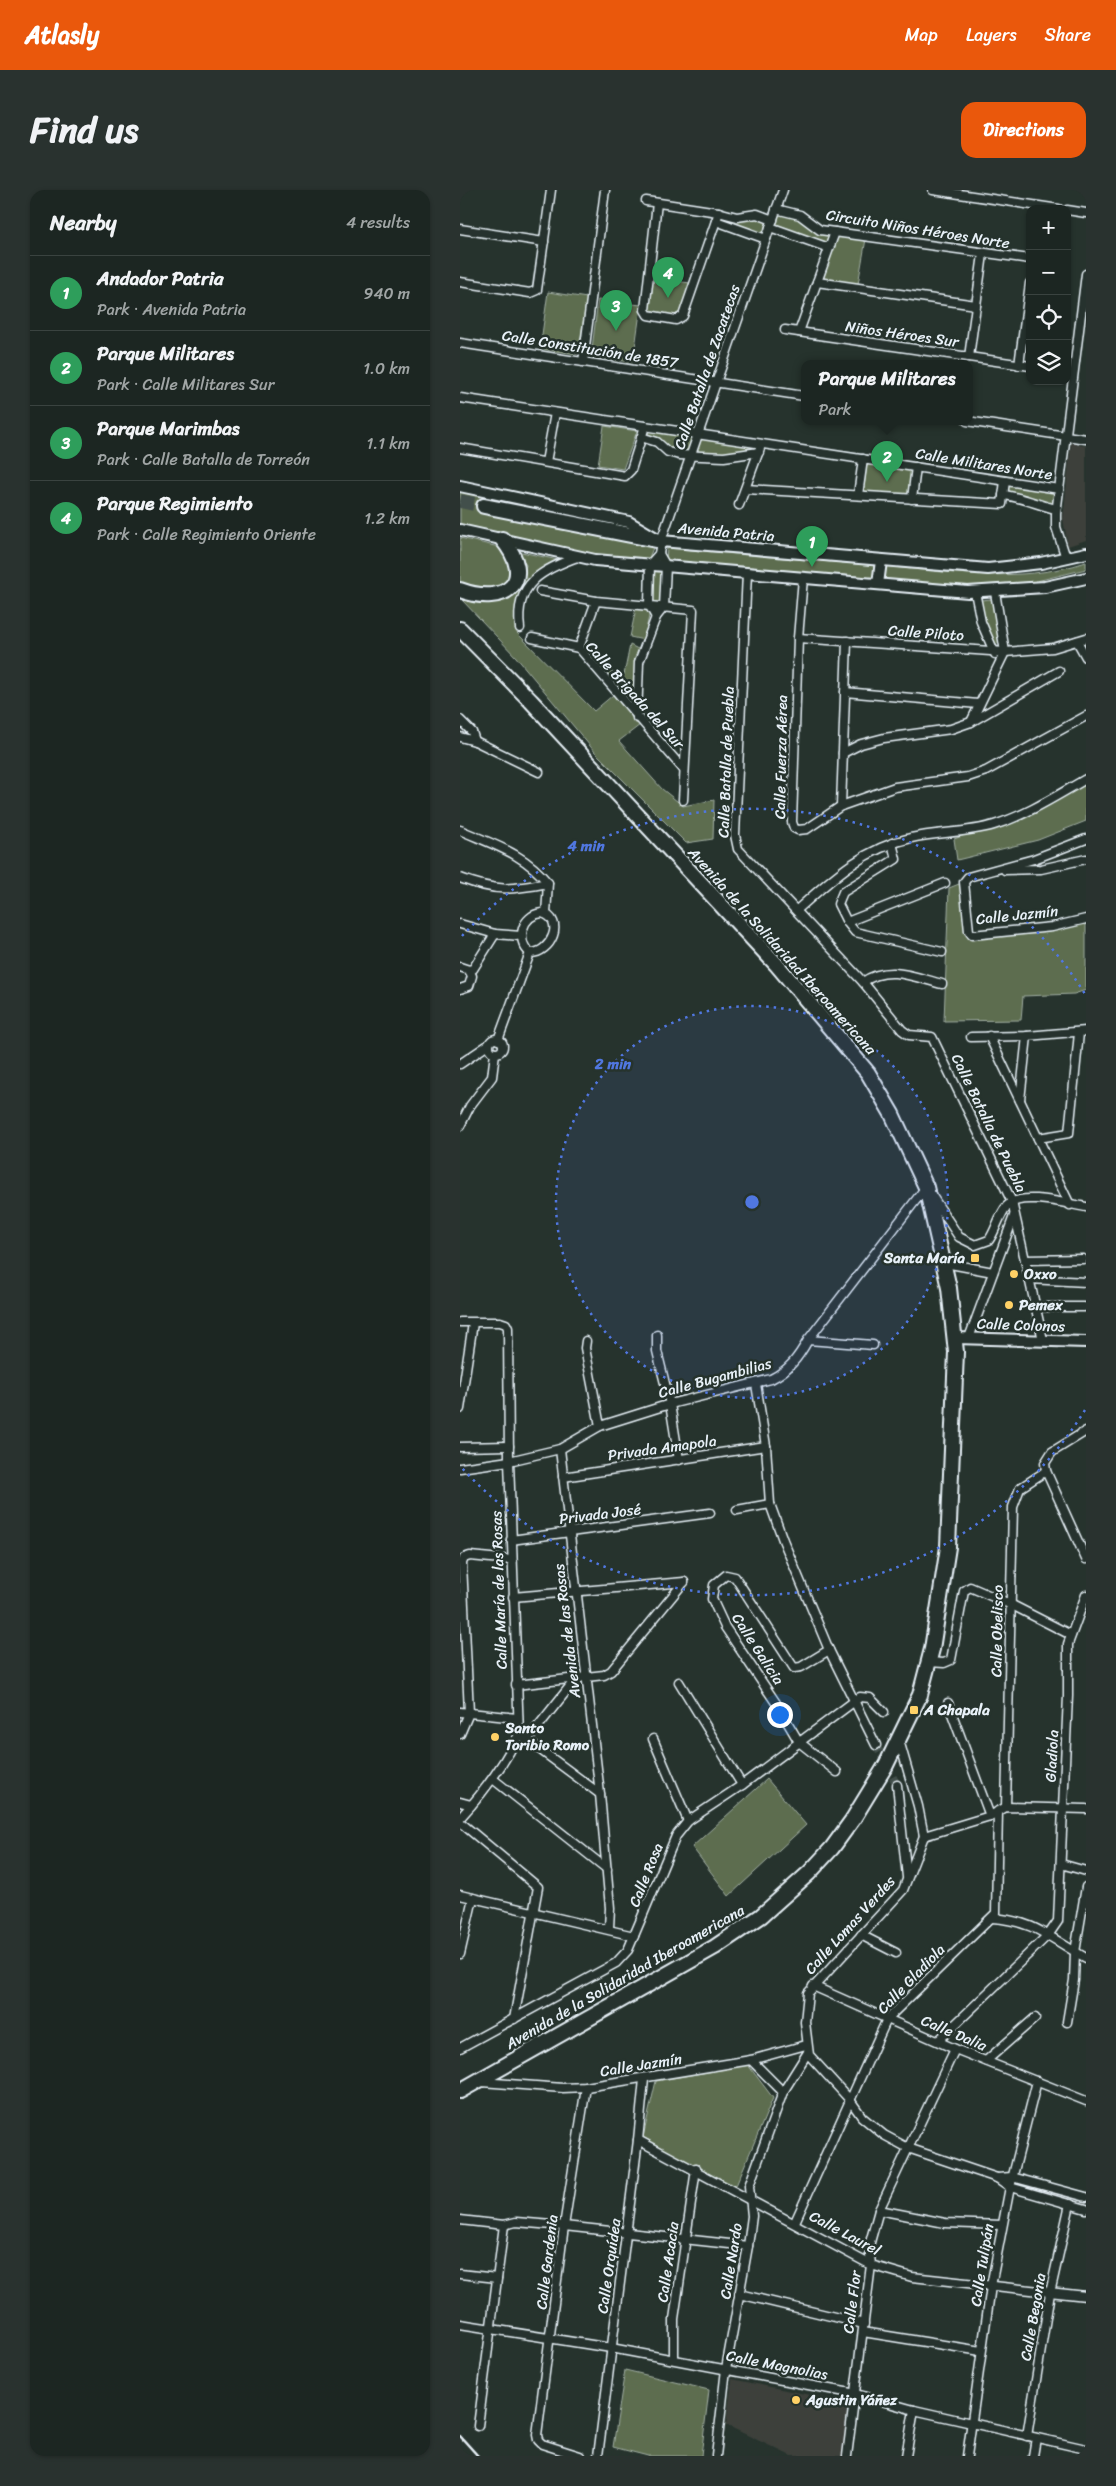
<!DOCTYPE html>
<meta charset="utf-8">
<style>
:root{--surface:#1c2622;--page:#29322f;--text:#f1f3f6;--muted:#a0a5a5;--line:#3a4340;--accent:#ea580c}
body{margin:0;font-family:Sriracha,sans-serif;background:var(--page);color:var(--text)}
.controls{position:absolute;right:15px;top:15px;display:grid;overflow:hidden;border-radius:10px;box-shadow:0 1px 4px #0004}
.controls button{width:45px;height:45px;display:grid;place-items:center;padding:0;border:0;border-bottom:1px solid var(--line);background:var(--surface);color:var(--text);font:25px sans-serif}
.you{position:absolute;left:319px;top:1524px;width:18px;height:18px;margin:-12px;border:4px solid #fff;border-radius:50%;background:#1a73e8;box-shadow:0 0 0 8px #1a73e833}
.badge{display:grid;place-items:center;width:32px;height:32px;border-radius:50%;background:var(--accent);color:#fff;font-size:16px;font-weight:700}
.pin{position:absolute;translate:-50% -41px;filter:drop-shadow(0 1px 2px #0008)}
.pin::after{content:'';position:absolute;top:26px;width:18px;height:15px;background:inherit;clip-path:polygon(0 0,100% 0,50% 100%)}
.popup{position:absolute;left:341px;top:170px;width:172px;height:65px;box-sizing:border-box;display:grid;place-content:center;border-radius:10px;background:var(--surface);filter:drop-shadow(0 1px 4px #0005);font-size:16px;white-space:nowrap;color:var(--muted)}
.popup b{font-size:19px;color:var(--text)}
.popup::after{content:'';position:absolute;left:50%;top:100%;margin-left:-10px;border:10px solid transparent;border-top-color:var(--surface)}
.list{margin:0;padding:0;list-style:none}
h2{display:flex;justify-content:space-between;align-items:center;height:65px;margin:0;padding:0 20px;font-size:21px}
h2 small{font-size:16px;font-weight:400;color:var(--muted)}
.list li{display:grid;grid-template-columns:32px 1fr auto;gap:15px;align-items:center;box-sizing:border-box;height:75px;padding:0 20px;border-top:1px solid var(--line)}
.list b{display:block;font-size:19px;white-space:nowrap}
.list p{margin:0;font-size:16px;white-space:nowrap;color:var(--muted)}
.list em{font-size:16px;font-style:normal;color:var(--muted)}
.icon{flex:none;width:28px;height:28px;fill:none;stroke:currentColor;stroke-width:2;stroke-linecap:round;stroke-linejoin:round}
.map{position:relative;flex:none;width:626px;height:2266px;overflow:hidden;border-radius:15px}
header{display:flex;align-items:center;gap:30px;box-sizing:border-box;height:70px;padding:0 25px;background:var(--accent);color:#fff}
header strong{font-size:24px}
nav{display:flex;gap:28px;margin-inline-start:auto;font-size:18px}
.intro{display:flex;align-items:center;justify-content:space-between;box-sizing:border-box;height:120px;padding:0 30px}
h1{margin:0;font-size:35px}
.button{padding:12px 22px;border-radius:15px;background:var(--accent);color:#fff;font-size:18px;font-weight:700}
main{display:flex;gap:30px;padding:0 30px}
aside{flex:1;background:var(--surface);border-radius:15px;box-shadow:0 1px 4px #0004}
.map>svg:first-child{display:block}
.built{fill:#3c413b}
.green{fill:#5d6d4f;stroke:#a2afa4}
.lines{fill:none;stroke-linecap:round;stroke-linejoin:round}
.minor-tunnel{stroke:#43504b;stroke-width:8;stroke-dasharray:8 4;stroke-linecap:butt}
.trunk-tunnel{stroke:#43504b;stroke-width:14;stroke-dasharray:14 7;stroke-linecap:butt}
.minor-casing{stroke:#e8f1f8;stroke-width:11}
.tertiary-casing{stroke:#e8f1f8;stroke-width:14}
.trunk-casing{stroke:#e8f1f8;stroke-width:18}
.minor{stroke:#26332d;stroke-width:8}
.tertiary{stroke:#26332d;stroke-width:10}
.trunk{stroke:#26332d;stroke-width:14}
.rail{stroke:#e8f1f8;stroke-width:2.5}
.ring{fill:none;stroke:#5077e0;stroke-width:2.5;stroke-dasharray:2.5 5}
.poi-dot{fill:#ffd166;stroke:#26332d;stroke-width:2}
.labels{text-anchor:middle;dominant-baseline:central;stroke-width:5;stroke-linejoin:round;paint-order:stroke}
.street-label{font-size:15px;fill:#e8f1f8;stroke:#26332d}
.poi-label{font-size:15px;font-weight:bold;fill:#e8f1f8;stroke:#26332d;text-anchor:start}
.centre{fill:#5077e0;stroke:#26332d;stroke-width:2.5}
.ring-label{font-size:15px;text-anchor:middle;font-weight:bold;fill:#5077e0;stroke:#26332d;stroke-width:5;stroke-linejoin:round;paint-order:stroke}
</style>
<header>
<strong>Atlasly</strong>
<nav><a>Map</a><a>Layers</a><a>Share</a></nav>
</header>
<div class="intro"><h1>Find us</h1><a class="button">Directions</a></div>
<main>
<aside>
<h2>Nearby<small>4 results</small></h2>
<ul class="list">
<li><span class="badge" style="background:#2e9e5b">1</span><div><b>Andador Patria</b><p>Park · Avenida Patria</p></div><em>940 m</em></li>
<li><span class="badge" style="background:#2e9e5b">2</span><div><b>Parque Militares</b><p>Park · Calle Militares Sur</p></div><em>1.0 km</em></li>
<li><span class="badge" style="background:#2e9e5b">3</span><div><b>Parque Marimbas</b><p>Park · Calle Batalla de Torreón</p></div><em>1.1 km</em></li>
<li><span class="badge" style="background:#2e9e5b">4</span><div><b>Parque Regimiento</b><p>Park · Calle Regimiento Oriente</p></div><em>1.2 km</em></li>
</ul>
</aside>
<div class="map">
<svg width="626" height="2266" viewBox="0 0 626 2266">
<rect width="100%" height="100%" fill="#26332d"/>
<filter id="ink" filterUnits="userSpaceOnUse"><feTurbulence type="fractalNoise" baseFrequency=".02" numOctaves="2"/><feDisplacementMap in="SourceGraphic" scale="10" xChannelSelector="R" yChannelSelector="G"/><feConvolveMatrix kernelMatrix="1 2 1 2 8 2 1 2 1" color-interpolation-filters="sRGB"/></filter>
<g filter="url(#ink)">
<!-- built -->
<g class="built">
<polygon points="611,253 626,256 626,350 608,356 603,329"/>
<polygon points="272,2189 389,2213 383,2266 331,2266 266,2235"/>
</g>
<!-- green -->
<g class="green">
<polygon points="316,19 340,25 360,40 375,42 369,58 311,35 304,46 256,31 259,22 297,24 312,30"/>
<polygon points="377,44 406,49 398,94 363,89"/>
<polygon points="194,89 231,93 219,127 189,122"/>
<polygon points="88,102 127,108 118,164 80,159"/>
<polygon points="138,110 181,115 173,172 131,167"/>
<polygon points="144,236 177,241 163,279 138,275"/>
<polygon points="185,236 298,253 299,262 282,260 266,266 216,264 184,245"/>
<polygon points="407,274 452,280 448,307 403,304"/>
<polygon points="545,292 599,299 597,318 543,305"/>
<polygon points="0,300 167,336 188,347 193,358 188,370 138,366 0,337"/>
<path d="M0,348L39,357L52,374C47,409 28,403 0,397Z"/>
<path d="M207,358C275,364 343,370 411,375C481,381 558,395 626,372V379L560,395L488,396L206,370Z"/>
<path d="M57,361L98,370C62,389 54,402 57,443L134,521L153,505L180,535L159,551L202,599L223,616L254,610L253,649L226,653L135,562L56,467L2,410L33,412L50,409L63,387L66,375Z"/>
<polygon points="190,374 205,376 204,417 189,415"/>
<polygon points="532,409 540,453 532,455 520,410"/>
<polygon points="176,418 190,421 184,450 170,447"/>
<polygon points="170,455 180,460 174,517 143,480 164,485"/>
<polygon points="626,589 626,631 578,650 497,670 494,649 560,625"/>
<polygon points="504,692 510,743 626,729 626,800 614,804 563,806 561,830 484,831 489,698"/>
<polygon points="307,1589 346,1635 269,1706 232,1657"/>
<polygon points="288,1875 313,1908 275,1998 183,1947 196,1891"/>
<polygon points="165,2180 249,2200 241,2266 188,2266 153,2257"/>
</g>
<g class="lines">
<!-- minor-tunnel -->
<polyline class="minor-tunnel" points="416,1555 437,1595"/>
<!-- trunk-tunnel -->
<polyline class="trunk-tunnel" points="0,311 24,316"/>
<defs>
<g id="minor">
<polyline points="473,0 599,19"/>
<polyline points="186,11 258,22 277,27 297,24 313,30"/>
<polyline points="197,13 185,120 188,125 216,130 223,126 259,22"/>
<polyline points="316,19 340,25 360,40 570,69"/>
<polyline points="607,20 626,23"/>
<polyline points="256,31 306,49"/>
<polyline points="310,37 369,58"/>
<polyline points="0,39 84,52"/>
<polyline points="0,92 70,103 77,100 91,0"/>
<polyline points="357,92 516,115"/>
<polyline points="325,140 570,176"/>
<polyline points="339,142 375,42"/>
<polyline points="0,153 344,206"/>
<polyline points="509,167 523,64"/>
<polyline points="123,172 145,0"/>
<polyline points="559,175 570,93"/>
<polyline points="0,208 599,299"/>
<polyline points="507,231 626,249"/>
<polyline points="181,247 197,252 208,262 219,265 264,267 299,262"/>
<polyline points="0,258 165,286 171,280 185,236"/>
<polyline points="86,272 95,223"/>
<polyline points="286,299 542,314 545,291"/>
<polyline points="398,305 403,269"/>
<path d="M543,305C562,307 578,315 596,319"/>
<polyline points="452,309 456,277"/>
<polyline points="279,315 300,258"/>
<polyline points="606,368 596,337 596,324 626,84"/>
<polyline points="287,383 275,645 278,659 403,792 442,840 449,845 472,847 552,1012 583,1150"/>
<polyline points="343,388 338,448 332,632 334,638 338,640 347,639 381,616 435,597 508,587 526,581 626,526"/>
<polyline points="80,401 136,411 233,420 223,610"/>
<polyline points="515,402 521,432 535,464"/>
<polyline points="196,427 189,415 190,374 199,364 201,351 323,0"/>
<path d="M60,438C54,393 83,379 120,366"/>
<polyline points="72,448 119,458 224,580"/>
<polyline points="338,448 545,462 593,458 626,448"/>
<polyline points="617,451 626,467"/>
<polyline points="119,458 136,411"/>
<polyline points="385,502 518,514"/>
<polyline points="177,528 179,472 196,427 204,417 206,376 199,364"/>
<polyline points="0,530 12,542 15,551"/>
<polyline points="511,532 545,462 535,402"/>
<polyline points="0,547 15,551 79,582"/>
<polyline points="383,563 401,554 424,548 491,539 511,532 599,481"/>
<polyline points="381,616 387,451"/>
<path d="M0,640C34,655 64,663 88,693L86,724"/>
<polyline points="626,649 574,669 508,687 504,692 509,741 512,745 592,737 626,729"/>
<polyline points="432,653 436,669 383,702 378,714 387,732 395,742 482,762"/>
<polyline points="545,680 581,679 626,669"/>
<path d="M0,688C36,702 51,700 88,693"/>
<path d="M337,720C371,689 404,658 451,648C479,642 507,643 534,635C567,625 596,606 626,589"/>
<path d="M82,723C106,729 91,764 70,763C55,750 62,725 82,723Z"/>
<polyline points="387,732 485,693"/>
<polyline points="0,734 35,744 61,746"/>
<polyline points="0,777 9,780 12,786 9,796 0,799"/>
<polyline points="9,780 13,779 35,744"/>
<path d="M403,792C428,774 454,787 482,794"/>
<polyline points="529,846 610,1015"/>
<polyline points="511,847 567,846 626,841"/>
<circle cx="36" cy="856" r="7"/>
<polyline points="38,850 70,763"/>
<polyline points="0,874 28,855"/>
<polyline points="560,910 567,846"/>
<polyline points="0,936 10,916 32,887 35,863"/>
<polyline points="578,948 609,943 619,843"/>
<polyline points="565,1070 623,1069"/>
<polyline points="485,1073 533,1082"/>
<polyline points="569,1089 626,1092"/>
<polyline points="576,1117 624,1117"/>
<path d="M0,1132H40L46,1134L48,1138L49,1271L59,1544C44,1575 24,1602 0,1628"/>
<polyline points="197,1145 197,1161 210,1214 219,1270"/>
<polyline points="509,1148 554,1026"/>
<polyline points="348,1150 413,1155"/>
<polyline points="126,1151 125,1158 140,1236"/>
<polyline points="296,1194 306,1256 310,1314 323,1350 369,1460 416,1555"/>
<polyline points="0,1219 13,1133"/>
<polyline points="626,1241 592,1262 585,1273 586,1281 626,1369"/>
<polyline points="0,1257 49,1256"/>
<polyline points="100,1259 140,1604 150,1718 149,1738"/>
<path d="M0,1278L49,1271L100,1259L140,1236L210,1214L311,1189C329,1180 338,1168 348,1150L466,997L499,1047L515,1055L529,1050C536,1040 539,1025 547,1016C560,1001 608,1014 626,1017"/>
<polyline points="103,1287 306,1256"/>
<polyline points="277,1320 310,1314"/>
<polyline points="51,1350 250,1323"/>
<polyline points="53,1407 224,1392"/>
<polyline points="369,1460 341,1477 334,1478 275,1387 266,1385 254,1395 252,1409 265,1437 316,1513 339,1552 377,1582"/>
<polyline points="469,1472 484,1473 491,1470 504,1401 510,1397 552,1415 611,1445"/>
<polyline points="219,1492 282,1595"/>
<polyline points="56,1495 144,1485 151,1481 224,1392"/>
<polyline points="488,1513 530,1626"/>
<polyline points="0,1522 57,1528"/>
<polyline points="0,1544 9,1523 2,1373 4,1368 10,1366 51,1370"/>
<polyline points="59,1544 140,1604"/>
<polyline points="68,1549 115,1490"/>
<polyline points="193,1549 228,1631"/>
<polyline points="439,1550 458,1616 464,1646 443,1700 348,1803 345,1832 349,1865 390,1910 402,1927 424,1945 448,1958 537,1988 550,1997 626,2019"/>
<polyline points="33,1589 147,1679"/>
<polyline points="437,1595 447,1687"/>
<polyline points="0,1612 11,1615"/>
<polyline points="546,1617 553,1317 560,1298 586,1281"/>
<polyline points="0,1632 78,1697 54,1829"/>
<polyline points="464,1646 530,1626 546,1617 626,1619"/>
<polyline points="601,1674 626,1681"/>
<polyline points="0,1705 174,1746"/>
<path d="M532,1728C576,1731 589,1748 626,1768"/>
<polyline points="401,1745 436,1763"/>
<polyline points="0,1764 13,1708"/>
<polyline points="353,1796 495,1859 626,1911"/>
<polyline points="607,1832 614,1790 615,1762 626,1697"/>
<polyline points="478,1851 589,1744 598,1731 608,1506 608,1454 626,1405"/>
<polyline points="0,1858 156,1773 168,1760 216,1646 228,1631 282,1595 400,1507 410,1508 424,1522"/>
<polyline points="291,1870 323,1902"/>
<polyline points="526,1871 575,1828"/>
<polyline points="21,1892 103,1898 126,1897 291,1870 346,1855"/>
<polyline points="178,1950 411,2075 452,2087 626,2106"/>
<polyline points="537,1988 552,1987 626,2007"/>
<polyline points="419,2020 485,2033 542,2035"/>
<polyline points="0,2030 44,2035 56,2032 104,2036 288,2056"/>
<polyline points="335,2032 427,1829 536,1723 538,1621"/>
<polyline points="0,2084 37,2088"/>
<polyline points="279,2104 404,2134"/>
<polyline points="0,2134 151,2158 396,2204 454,2220 626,2259"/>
<polyline points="403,2142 521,2161"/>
<polyline points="214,2169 214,2129 236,1979"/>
<polyline points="18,2236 44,2035"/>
<polyline points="567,2246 590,2103 610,2014"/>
<polyline points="120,2266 82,2254 78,2250 77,2245 104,2036 126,1897"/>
<polyline points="138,2266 178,1950 184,1889"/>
<polyline points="256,2266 266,2179 288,2056 292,2026 289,1996 323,1902 348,1862"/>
<polyline points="387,2266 411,2075 409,2056 419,2020 495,1859"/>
<polyline points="446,2266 454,2220"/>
<polyline points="507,2266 531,2096 550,1997 577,1891"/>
<polyline points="573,2266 576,2248"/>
</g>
<g id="tertiary">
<polyline points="0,296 169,332 201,351 528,379 581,373 626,363"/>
<polyline points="0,340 135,370 508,402 585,397 626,388"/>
<polyline points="418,394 421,371"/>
<polyline points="496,1148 626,1152"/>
</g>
<g id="trunk">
<polyline points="24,316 201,351"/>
<path d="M0,400C46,417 77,391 42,349"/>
<polyline points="0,439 71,511 316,774 408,883 432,924 466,997 489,1098 496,1162 488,1357 472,1459 460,1505 426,1575 393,1629 372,1658 349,1683 301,1726 255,1757 0,1901"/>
</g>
</defs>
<!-- minor casing -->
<use href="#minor" class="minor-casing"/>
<!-- tertiary casing -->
<use href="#tertiary" class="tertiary-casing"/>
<!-- trunk casing -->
<use href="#trunk" class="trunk-casing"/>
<!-- minor -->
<use href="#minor" class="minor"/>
<!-- tertiary -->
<use href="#tertiary" class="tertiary"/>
<!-- trunk -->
<use href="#trunk" class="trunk"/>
<!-- rail -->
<polyline class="rail" points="0,2246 18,2266"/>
</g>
</g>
<!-- distance rings -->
<circle cx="292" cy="1012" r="196" fill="#5077e0" fill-opacity=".12"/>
<g class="ring">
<circle cx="292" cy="1012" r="196"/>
<path d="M625 1220A393 393 0 0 1 2 1278M2 746A393 393 0 0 1 625 804"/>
</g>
<!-- markers -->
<g class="poi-dot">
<rect x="510" y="1063" width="10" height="10" rx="2.5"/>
<circle cx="554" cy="1084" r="5"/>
<circle cx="549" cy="1115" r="5"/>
<rect x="449" y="1515" width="10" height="10" rx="2.5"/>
<circle cx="35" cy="1547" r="5"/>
<circle cx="336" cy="2210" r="5"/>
</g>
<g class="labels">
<!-- street labels -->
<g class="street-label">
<text transform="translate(458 39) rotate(9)">Circuito Niños Héroes Norte</text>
<text transform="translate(442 144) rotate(8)">Niños Héroes Sur</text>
<text transform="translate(130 159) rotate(9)">Calle Constitución de 1857</text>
<text transform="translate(247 177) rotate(-71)">Calle Batalla de Zacatecas</text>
<text transform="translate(524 274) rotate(9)">Calle Militares Norte</text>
<text transform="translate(266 342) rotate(5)">Avenida Patria</text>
<text transform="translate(466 443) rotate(4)">Calle Piloto</text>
<text transform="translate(175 505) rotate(48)">Calle Brigada del Sur</text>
<text transform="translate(321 567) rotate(-89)">Calle Fuerza Aérea</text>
<text transform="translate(266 572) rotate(-88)">Calle Batalla de Puebla</text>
<text transform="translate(557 725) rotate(-6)">Calle Jazmín</text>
<text transform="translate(322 761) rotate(48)">Avenida de la Solidaridad Iberoamericana</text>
<text transform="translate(529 933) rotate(64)">Calle Batalla de Puebla</text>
<text transform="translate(561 1135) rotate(2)">Calle Colonos</text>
<text transform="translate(255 1188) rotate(-15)">Calle Bugambilias</text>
<text transform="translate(202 1258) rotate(-8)">Privada Amapola</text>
<text transform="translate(140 1324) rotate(-7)">Privada José</text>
<text transform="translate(39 1400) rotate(-92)">Calle María de las Rosas</text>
<text transform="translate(107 1441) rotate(-97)">Avenida de las Rosas</text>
<text transform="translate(537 1441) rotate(-89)">Calle Obelisco</text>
<text transform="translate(298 1459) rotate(57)">Calle Galicia</text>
<text transform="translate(592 1566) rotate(-87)">Gladiola</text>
<text transform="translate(186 1685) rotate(-68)">Calle Rosa</text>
<text transform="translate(390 1735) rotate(-48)">Calle Lomas Verdes</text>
<text transform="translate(165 1787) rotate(-30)">Avenida de la Solidaridad Iberoamericana</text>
<text transform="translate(451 1789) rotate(-46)">Calle Gladiola</text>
<text transform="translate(494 1843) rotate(23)">Calle Dalia</text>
<text transform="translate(181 1875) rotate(-9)">Calle Jazmín</text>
<text transform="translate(385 2043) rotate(28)">Calle Laurel</text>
<text transform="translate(271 2071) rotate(-81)">Calle Nardo</text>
<text transform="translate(87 2072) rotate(-83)">Calle Gardenia</text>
<text transform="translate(208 2072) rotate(-82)">Calle Acacia</text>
<text transform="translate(522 2075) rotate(-81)">Calle Tulipán</text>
<text transform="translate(149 2076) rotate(-82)">Calle Orquídea</text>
<text transform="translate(392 2112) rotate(-83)">Calle Flor</text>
<text transform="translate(573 2127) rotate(-80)">Calle Begonia</text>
<text transform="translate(317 2175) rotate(11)">Calle Magnolias</text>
</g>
<!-- poi labels -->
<g class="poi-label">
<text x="505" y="1068" text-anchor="end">Santa María</text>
<text x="564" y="1084">Oxxo</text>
<text x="559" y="1115">Pemex</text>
<text x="464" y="1520">A Chapala</text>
<text x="45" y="1538">Santo<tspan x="45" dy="17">Toribio Romo</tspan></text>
<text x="346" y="2210">Agustin Yáñez</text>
</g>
</g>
<circle cx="292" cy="1012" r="8" class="centre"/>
<g class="ring-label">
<text x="126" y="661">4 min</text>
<text x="153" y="879">2 min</text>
</g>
</svg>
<div class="controls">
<button>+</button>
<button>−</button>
<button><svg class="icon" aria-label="locate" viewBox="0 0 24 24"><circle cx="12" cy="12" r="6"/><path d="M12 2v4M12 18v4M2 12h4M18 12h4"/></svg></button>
<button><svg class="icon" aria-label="layers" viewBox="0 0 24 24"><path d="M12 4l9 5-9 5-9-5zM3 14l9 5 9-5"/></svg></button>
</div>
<div class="you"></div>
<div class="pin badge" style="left:352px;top:377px;background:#2e9e5b">1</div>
<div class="pin badge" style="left:427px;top:292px;background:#2e9e5b">2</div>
<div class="popup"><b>Parque Militares</b>Park</div>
<div class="pin badge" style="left:156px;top:141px;background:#2e9e5b">3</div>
<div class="pin badge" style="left:208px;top:108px;background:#2e9e5b">4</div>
</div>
</main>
